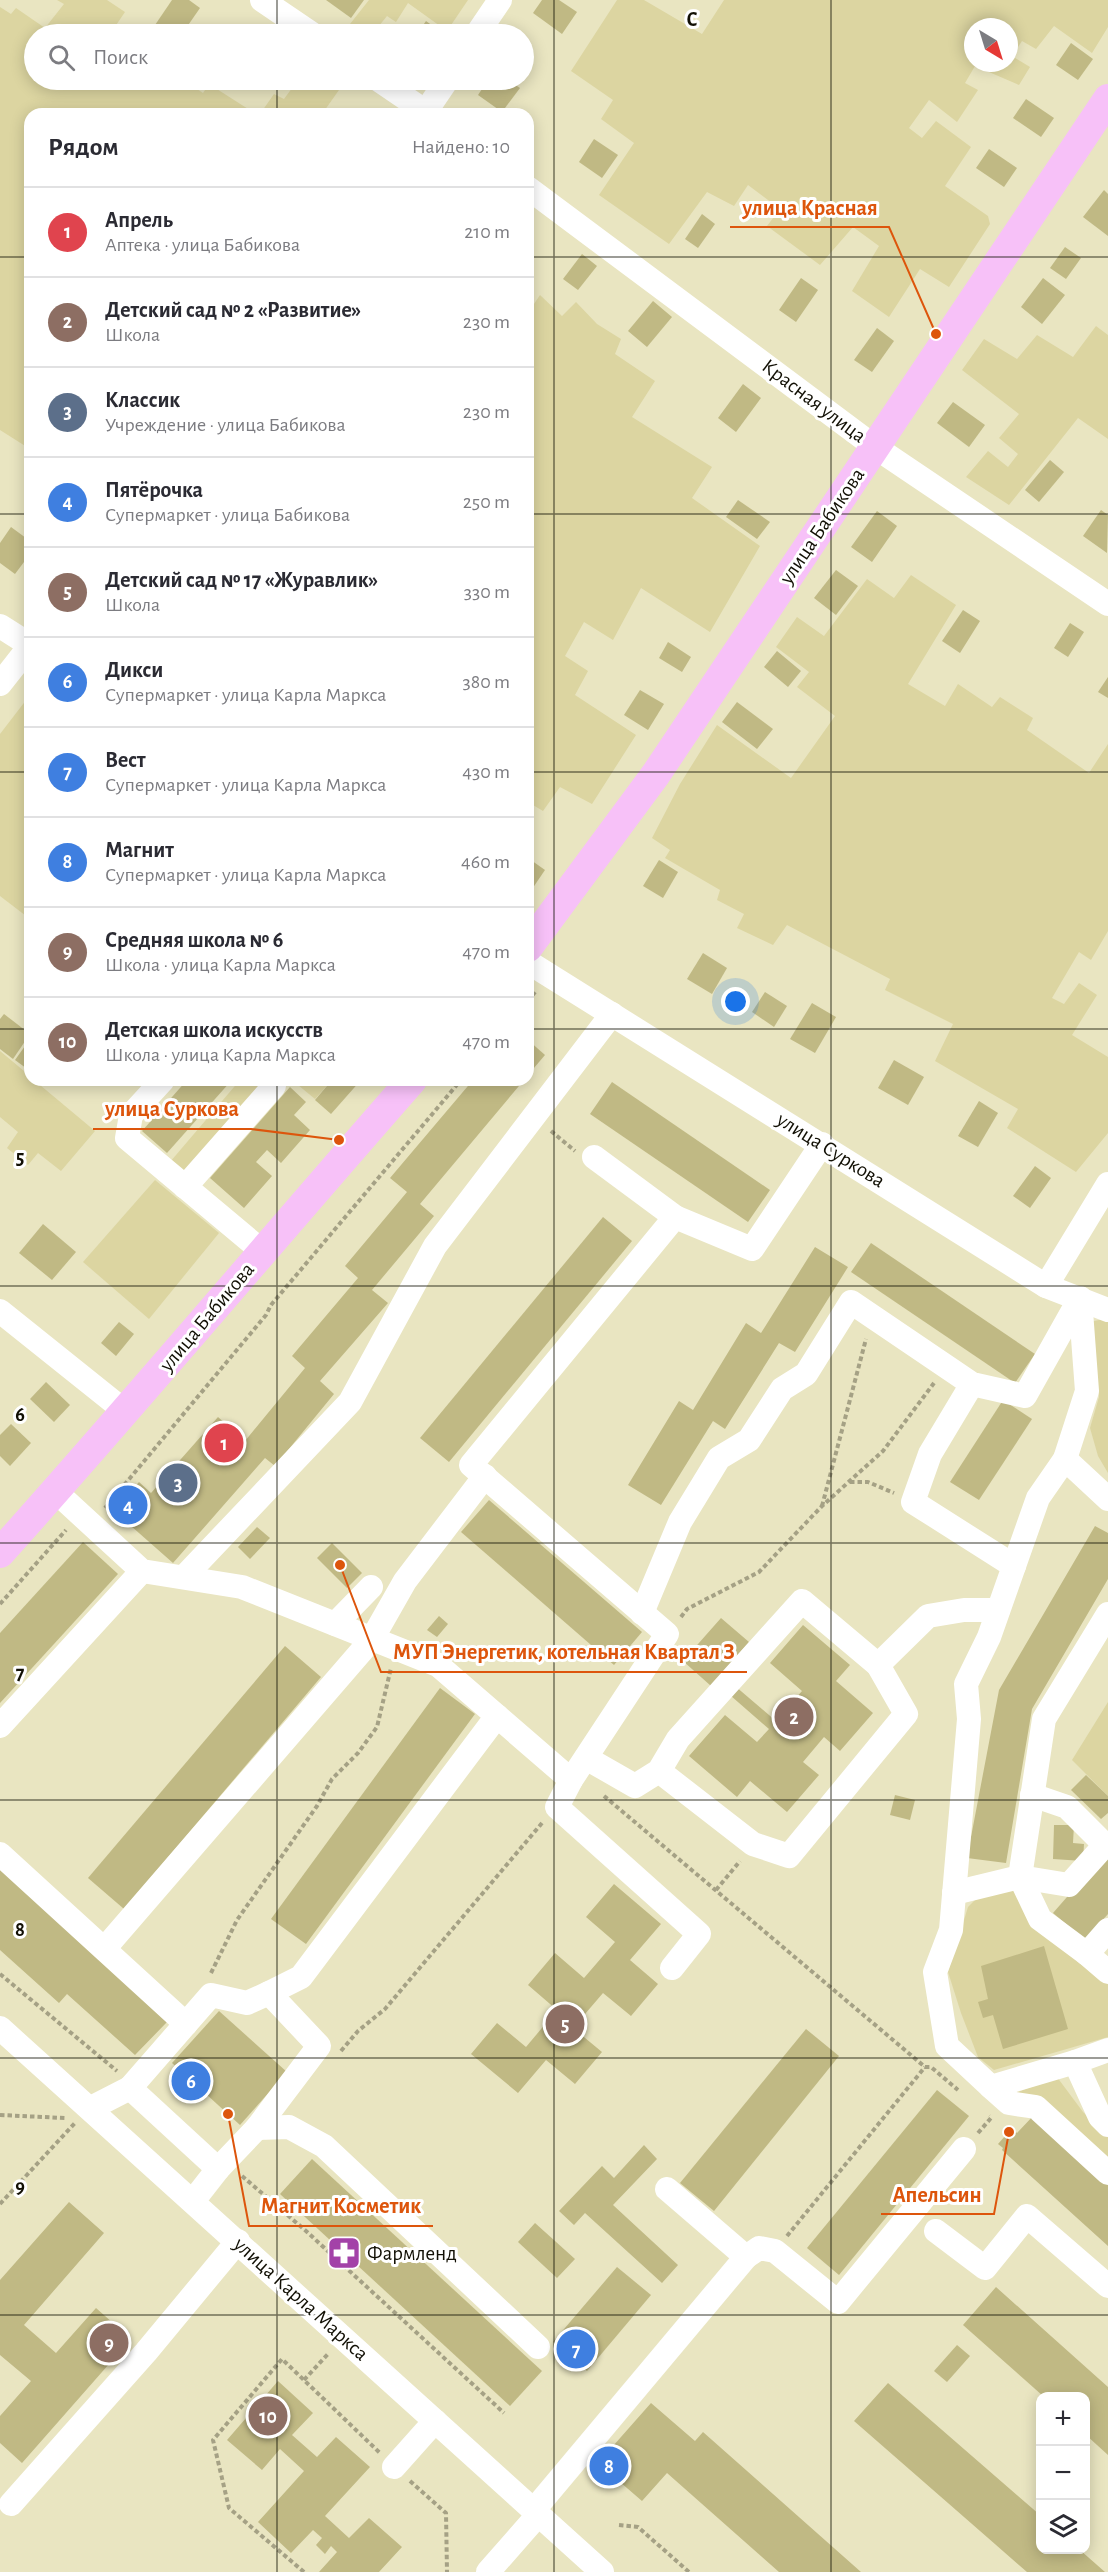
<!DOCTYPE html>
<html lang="ru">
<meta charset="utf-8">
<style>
:root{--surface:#fff;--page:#f2f2f3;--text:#2b2b33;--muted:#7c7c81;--line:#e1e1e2;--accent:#0f766e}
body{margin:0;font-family:"Alegreya Sans",sans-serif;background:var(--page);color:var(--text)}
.controls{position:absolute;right:18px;bottom:18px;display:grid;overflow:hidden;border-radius:12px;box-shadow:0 3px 15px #0003}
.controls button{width:54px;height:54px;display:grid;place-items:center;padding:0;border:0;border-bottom:2px solid var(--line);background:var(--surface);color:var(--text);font:30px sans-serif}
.compass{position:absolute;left:964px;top:18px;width:54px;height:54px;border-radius:50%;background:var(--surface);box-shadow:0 3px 15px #0003;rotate:142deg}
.you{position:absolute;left:736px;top:1002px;width:21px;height:21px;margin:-15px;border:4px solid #fff;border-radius:50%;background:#1a73e8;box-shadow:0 0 0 9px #1a73e833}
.badge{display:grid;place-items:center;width:39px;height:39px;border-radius:50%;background:var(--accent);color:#fff;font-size:20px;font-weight:700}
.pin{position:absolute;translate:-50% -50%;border:3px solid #fff;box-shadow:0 2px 6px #0006}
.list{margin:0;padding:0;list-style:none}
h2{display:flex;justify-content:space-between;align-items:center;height:78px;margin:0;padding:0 24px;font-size:26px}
h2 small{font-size:20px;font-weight:400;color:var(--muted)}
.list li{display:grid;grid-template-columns:39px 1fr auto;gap:18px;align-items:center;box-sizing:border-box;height:90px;padding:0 24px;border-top:2px solid var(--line)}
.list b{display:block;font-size:22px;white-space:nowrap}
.list p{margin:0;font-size:20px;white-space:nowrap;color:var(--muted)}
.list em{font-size:20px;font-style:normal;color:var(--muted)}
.icon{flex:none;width:33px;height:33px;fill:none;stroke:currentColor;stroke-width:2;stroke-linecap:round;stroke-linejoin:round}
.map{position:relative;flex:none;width:1108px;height:2572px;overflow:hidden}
.search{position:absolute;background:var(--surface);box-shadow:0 3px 15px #0003;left:24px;top:24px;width:510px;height:66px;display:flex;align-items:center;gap:15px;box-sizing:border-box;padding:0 21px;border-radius:33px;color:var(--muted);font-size:22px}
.panel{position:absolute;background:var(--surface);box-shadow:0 3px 15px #0003;left:24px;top:108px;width:510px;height:978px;border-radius:18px}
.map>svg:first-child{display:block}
.green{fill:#dcd5a1;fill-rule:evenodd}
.building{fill:#c0b984}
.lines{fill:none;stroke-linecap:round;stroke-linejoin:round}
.path{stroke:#a5a185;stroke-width:4;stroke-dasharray:4.5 3;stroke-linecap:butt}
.minor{stroke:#fff;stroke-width:24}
.major{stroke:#f7c1f8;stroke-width:30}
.grid{fill:none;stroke:#110f04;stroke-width:1.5;stroke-opacity:0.55}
.labels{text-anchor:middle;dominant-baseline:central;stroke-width:6;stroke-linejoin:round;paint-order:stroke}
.street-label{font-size:21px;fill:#110f04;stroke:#fff}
.poi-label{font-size:21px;fill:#110f04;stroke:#fff;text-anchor:start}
.grid-label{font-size:20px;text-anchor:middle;font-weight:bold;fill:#110f04;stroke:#fff;stroke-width:6;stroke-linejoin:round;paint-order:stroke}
.leader{fill:none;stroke:#dd550c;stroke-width:2}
.callout-dot{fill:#dd550c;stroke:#fff;stroke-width:2}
.callout-label{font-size:22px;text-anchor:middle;font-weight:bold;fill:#dd550c;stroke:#fff;stroke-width:6;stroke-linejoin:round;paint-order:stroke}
</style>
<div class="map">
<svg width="1108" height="2572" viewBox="0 0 1108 2572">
<rect width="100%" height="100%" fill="#e9e5c1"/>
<!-- green -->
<g class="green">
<polygon points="57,0 107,0 125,12 110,34 34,34 34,80 195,80 191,85 203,93 209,84 256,114 30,114 30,449 0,430 0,7 11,14 16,8 45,28 64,4"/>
<polygon points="369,0 468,0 447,31 408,3 396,22 387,16 374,32 350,24"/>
<path d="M617,0H644L702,34L724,0H1108V27L1092,53L1054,26L1036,49L1022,41L1012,56L1030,67L1019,85L975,66L965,83L978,90L957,122L929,100L909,128L922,138L936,121L971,147L945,186L988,216L990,224L949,287L920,269L889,317L852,291L879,246L853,227L820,265L767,226L780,209L748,185L734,206L707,192L669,244L599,195L634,143L601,119L613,100L571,71ZM973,27H1009V63H973Z"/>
<polygon points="298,80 322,80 339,90 322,114 260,114 274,94 284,99"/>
<polygon points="540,295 562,316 576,302 597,324 621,339 615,354 655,381 632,417 712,467 692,498 760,546 710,632 641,588 613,640 584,622 565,656 588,671 575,695 636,735 592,804 560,787 543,811 528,802 528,313"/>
<polygon points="1096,326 1108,335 1108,439 1078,418 1009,505 966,477 988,451 1008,467 1018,454 999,438 1019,414 962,370 984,339 1017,359 1037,335 1073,357"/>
<polygon points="911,575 956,605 908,684 945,706 958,684 992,707 1000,697 1033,718 1027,730 1089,773 1108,744 1108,931 1091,960 1079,952 1052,998 1064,1004 1079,983 1097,995 1072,1035 1108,1057 1108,1133 1076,1172 1007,1128 1018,1109 935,1061 953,1024 885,990 890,979 787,925 773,945 737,928 744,914 717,900 720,890 665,858 670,850 652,838 680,784 717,725 791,778 835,716 797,687 809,672 776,647 797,617 824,636 867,579 894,598"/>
<polygon points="30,695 30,919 0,896 0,734"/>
<polygon points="0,1051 30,1076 30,1080 34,1080 95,1131 61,1171 38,1153 28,1165 7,1148 18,1132 0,1117"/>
<polygon points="240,1080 274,1080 188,1177 170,1162"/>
<polygon points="292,1080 332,1080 315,1099"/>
<polygon points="155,1180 219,1233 149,1319 83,1262"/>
<polygon points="1108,1318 1108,1473 1098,1456 1090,1428 1099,1397 1090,1322"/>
<polygon points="1108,1702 1108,1796 1072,1760"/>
<polygon points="1015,1886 1108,1984 1108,2037 994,2070 978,2057 961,2013 948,1972 968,1907 983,1892"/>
<polygon points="1057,2077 1083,2112 1108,2136 1108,2163 1010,2095"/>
</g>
<!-- building -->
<g class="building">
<polygon points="172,0 189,0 200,8 182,34 169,34 155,25"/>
<polygon points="326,0 364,0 351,18"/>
<polygon points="542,0 559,0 577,12 562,34 533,13"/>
<polygon points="426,21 441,32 439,34 417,34"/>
<polygon points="1071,43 1093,59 1078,80 1056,65"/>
<polygon points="488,80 508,80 520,88 502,112 478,95"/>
<polygon points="1026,99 1054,118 1041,137 1013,118"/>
<polygon points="594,139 618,155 602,178 579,162"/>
<polygon points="989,149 1017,168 1004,187 976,168"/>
<polygon points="1104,190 1108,194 1108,236 1083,217"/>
<polygon points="702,214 715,224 698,248 685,239"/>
<polygon points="1065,247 1081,258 1066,279 1050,268"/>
<polygon points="582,254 597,266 578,290 563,279"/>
<polygon points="801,278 818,290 796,322 779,310"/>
<polygon points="1043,278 1065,295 1042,324 1021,307"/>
<polygon points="653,301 672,317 647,347 628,331"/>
<polygon points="877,328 894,341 872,372 854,360"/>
<polygon points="743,384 761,398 736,432 718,418"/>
<polygon points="953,402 985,425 969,447 937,423"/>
<polygon points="1050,460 1064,472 1039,502 1025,490"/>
<polygon points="738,500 770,522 757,539 726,517"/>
<polygon points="1101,510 1108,515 1107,553 1083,536"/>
<polygon points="877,511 897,526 872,562 851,547"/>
<polygon points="11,527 30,541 30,554 15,574 0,563 0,543"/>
<polygon points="836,570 858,586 836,615 814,598"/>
<polygon points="963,610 980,621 960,653 942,641"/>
<polygon points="1070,623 1084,632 1068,657 1054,648"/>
<polygon points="668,642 691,657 682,672 659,658"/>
<polygon points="777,651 801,671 788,687 764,667"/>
<polygon points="1108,677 1108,698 1098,692"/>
<polygon points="640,690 664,704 648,730 624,715"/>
<polygon points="737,702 773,729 757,749 722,722"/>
<polygon points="528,858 545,870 528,895"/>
<polygon points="659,860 678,872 663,898 643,886"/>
<polygon points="703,953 727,968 712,994 687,979"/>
<polygon points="765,992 787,1006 774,1027 752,1012"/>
<polygon points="812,1003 836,1017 815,1053 790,1039"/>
<polygon points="4,1014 30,1034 13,1059 0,1049 0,1019"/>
<polygon points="30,1039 30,1071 15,1060"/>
<polygon points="528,1040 545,1055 528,1075"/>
<polygon points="894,1060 924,1077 908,1105 878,1088"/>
<polygon points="187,1080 231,1081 167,1153 142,1131"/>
<polygon points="332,1080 361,1080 331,1114 315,1100"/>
<polygon points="473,1080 524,1080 420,1204 434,1216 372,1290 388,1303 320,1381 334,1394 275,1466 265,1458 173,1563 114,1511 139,1482 151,1493 218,1417 245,1441 305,1368 292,1356 358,1278 345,1266 407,1192 390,1178"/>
<polygon points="612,1082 770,1190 748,1222 590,1114"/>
<polygon points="290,1087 306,1102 294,1115 310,1130 281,1163 267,1150 256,1162 272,1176 244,1208 210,1178"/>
<polygon points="979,1101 998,1113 978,1147 958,1136"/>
<polygon points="1035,1166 1051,1178 1030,1208 1013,1196"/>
<polygon points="603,1217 632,1241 449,1462 420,1438"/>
<polygon points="43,1224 76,1252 52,1280 19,1253"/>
<polygon points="871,1243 1035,1354 1015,1383 851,1272"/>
<polygon points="815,1247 848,1267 795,1352 779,1343 725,1429 713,1421 661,1505 628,1485 679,1401 693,1410 746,1323 761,1333"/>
<polygon points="119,1322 134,1334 116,1356 101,1343"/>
<polygon points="46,1382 70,1405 54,1422 30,1399"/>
<polygon points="1003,1400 1032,1419 979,1500 950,1482"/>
<polygon points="11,1424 31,1443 10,1466 0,1456 0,1435"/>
<polygon points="489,1500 642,1632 614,1665 461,1532"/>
<polygon points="1095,1526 1108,1533 1108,1579 1032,1709 1006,1863 967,1858 999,1690"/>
<polygon points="257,1527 270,1538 250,1559 238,1547"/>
<polygon points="83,1542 118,1574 0,1703 0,1633"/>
<polygon points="332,1543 362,1573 347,1588 317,1558"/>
<polygon points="439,1616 448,1624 437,1637 427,1630"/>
<polygon points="721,1618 749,1642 721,1674 776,1721 802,1691 770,1663 803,1625 850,1665 836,1681 873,1713 840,1751 824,1737 803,1762 819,1775 787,1812 750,1781 737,1797 689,1756 725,1715 757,1742 769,1729 715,1682 711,1686 683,1661"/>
<polygon points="285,1646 321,1677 124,1909 88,1878"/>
<polygon points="440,1688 475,1714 306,1944 271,1919"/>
<polygon points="1086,1775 1108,1796 1108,1813 1101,1819 1071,1790"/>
<polygon points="895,1795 915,1800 910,1820 890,1815"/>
<polygon points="1054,1825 1074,1825 1073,1843 1084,1844 1083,1861 1053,1859"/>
<polygon points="1108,1850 1108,1914 1085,1940 1053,1913"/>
<polygon points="0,1868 167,2022 135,2055 67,1994 59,2003 0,1950"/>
<polygon points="614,1884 661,1924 630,1960 658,1984 631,2016 603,1993 573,2028 602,2052 575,2084 546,2060 518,2093 471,2054 497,2023 526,2047 557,2010 528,1985 555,1953 584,1978 615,1942 586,1917"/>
<polygon points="1044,1946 1068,2029 1003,2049 993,2015 983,2018 978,2002 988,1999 981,1966"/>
<polygon points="219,2011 287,2072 240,2125 172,2063"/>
<polygon points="806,2029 839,2056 714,2211 680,2183"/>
<polygon points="937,2090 969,2116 839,2275 807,2248"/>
<polygon points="1034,2115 1108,2183 1108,2246 1002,2150 1003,2148 998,2144 1012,2128 1017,2133"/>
<polygon points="644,2145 657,2159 613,2205 678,2265 662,2283 585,2213 574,2225 559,2211 602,2166 614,2178"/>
<polygon points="312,2159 542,2371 510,2406 280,2194"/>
<polygon points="69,2202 104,2233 24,2325 56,2353 96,2308 131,2339 22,2463 0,2443 0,2416 31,2381 0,2355 0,2280"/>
<polygon points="535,2223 575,2259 557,2278 518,2242"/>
<polygon points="617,2267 651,2295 587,2371 553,2342"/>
<polygon points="996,2287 1108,2387 1108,2455 1086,2435 1086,2396 1043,2396 963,2325"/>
<polygon points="957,2345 970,2356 947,2382 934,2371"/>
<polygon points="278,2381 313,2413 292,2435 317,2457 336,2437 370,2467 325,2516 349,2538 369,2518 402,2547 379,2572 319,2572 337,2552 331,2546 325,2554 316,2545 322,2538 313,2530 291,2553 258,2522 304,2471 280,2449 262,2470 227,2440"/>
<polygon points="888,2383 1040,2515 1040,2550 1080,2550 1105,2572 1027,2572 854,2421"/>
<polygon points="651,2403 695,2441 703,2432 861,2572 779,2572 667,2473 642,2501 598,2463"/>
</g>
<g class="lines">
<!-- path -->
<g class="path">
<polyline points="528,1001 535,992"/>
<polyline points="551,1131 575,1151"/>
<polyline points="850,1482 868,1482 894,1493"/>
<polyline points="822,1506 866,1339"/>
<polyline points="105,1508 266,1315 271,1305 461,1080"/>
<polyline points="0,1604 66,1530"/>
<polyline points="681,1617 687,1609 759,1572 822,1506 883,1451 934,1383"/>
<polyline points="604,1796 925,2067 931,2067 958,2090"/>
<polyline points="716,1890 740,1861"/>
<polyline points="211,1973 237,1920 317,1806 332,1779 358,1753 377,1727 391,1668"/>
<polyline points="0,1974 117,2071"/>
<polyline points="341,2051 358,2031 385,2009 542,1823"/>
<polyline points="0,2115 65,2118"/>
<polyline points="978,2133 991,2118 989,2116"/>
<polyline points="242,2176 306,2231 504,2413"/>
<polyline points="0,2204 75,2123"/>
<polyline points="787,2236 925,2067"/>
<polyline points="304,2380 328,2354"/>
<polyline points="410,2481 446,2513 447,2572"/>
<polyline points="619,2525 638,2527 689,2572"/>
<polyline points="304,2572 229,2508 213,2440 282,2359 380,2453"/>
</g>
<!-- minor -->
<g class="minor">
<polyline points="262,0 312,34"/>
<polyline points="477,34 500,0"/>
<polyline points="379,80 429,114"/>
<polyline points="424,114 447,80"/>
<polyline points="528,188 875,447 1108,604"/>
<polyline points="0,626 30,645"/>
<polyline points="0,684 30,646"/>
<polyline points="528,962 1046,1286 1108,1310"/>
<polyline points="163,1080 131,1115 127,1138 262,1251"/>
<polyline points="594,1157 675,1217"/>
<polyline points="185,1187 274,1086"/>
<polyline points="1046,1286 1108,1184"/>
<polyline points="0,1311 126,1412"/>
<polyline points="972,1384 930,1454 913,1502 1014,1566 989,1637 966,1684 969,1719 951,1930 935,1972 947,2046 991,2087 1075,2062 1100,2117 1108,2125"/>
<polyline points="1065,1459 1108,1499"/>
<polyline points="55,1491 142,1571 242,1587 438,1665 571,1780 667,1634 471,1465 675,1217 752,1249 822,1144"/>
<polyline points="1014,1566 1038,1498 1065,1459 1087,1391 1080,1298"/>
<polyline points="184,1577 350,1402 435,1246 612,1014"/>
<polyline points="642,1613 680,1522 719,1458 749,1440 782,1389 806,1374 851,1302 972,1384 1025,1396 1080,1298"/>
<polyline points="335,1624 371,1587"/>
<polyline points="878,1665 928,1616 964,1610 998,1610"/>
<polyline points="0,1726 142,1571"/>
<polyline points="586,1758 635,1786 659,1771 753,1844 789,1856 906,1714 878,1665 802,1601 678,1739 659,1771"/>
<polyline points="571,1780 557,1807 699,1934 672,1968"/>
<polyline points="0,1854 186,2024"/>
<polyline points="1020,1877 1069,1885 1105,1845 1067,1807 1032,1795"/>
<polyline points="1020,1877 1040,1919 1087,1954 1108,1930"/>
<polyline points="954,1893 1020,1877 1044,1719 1108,1614"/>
<polyline points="105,1948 372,1639 405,1581 485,1476"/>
<polyline points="1087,1954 1108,1972"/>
<polyline points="269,1993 301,1977 497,1716"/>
<polyline points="0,2028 602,2572"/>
<polyline points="1075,2062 1108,2050"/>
<polyline points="991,2087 1009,2103 1036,2107 1108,2173"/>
<polyline points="130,2088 211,1995 247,2003 269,1993 319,2046 257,2128 218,2169"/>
<polyline points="91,2108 130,2088 218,2169 193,2201"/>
<polyline points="257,2128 289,2127 324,2146 538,2347"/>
<polyline points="936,2231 985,2268 1027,2216 1108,2286"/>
<polyline points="746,2257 759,2248 775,2251 838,2302 964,2149"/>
<polyline points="394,2467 435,2421"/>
<polyline points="11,2504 146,2352 238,2241"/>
<polyline points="533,2511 746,2257 667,2189"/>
<polyline points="488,2572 538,2515"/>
</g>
<!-- major -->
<g class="major">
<polyline points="528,947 656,774 1108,99"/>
<path d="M0,1553C140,1397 274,1237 412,1080"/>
</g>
</g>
<!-- grid -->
<path class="grid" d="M277,0V34M554,0V2572M831,0V2572M277,80V114M0,257H30M528,257H1108M0,514H30M528,514H1108M0,772H30M528,772H1108M0,1029H30M528,1029H1108M277,1080V2572M0,1286H1108M0,1543H1108M0,1800H1108M0,2058H1108M0,2315H1108"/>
<!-- icons -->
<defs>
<symbol id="pharmacy-square" viewBox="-11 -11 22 22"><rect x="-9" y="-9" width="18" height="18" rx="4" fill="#a342a8" stroke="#fff"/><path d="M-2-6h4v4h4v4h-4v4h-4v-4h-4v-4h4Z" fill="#fff"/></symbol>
</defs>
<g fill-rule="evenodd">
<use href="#pharmacy-square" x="325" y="2234" width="38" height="38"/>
</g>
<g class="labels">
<!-- street labels -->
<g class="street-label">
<text transform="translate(814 401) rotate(37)">Красная улица</text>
<text transform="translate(822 526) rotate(-56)">улица Бабикова</text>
<text transform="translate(831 1150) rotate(32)">улица Суркова</text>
<text transform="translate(207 1317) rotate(-50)">улица Бабикова</text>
<text transform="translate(301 2299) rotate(42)">улица Карла Маркса</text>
</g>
<!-- poi labels -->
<g class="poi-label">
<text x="367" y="2253">Фармленд</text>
</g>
</g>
<g class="grid-label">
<text x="692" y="26">C</text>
<text x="20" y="1164">5</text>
<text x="20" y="1421">6</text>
<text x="20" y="1679">7</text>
<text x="20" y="1936">8</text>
<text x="20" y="2193">9</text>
</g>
<!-- callouts -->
<path class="leader" d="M936 334L889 227H730M339 1140L251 1129H93M340 1565L381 1672H747M1009 2132L994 2214H881M228 2114L249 2226H433"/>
<g class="callout-dot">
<circle cx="936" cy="334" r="6"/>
<circle cx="339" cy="1140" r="6"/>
<circle cx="340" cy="1565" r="6"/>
<circle cx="1009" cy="2132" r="6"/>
<circle cx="228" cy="2114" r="6"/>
</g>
<g class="callout-label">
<text x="810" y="215">улица Красная</text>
<text x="172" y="1116">улица Суркова</text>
<text x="564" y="1659">МУП Энергетик, котельная Квартал З</text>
<text x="937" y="2202">Апельсин</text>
<text x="341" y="2213">Магнит Косметик</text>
</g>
</svg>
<div class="controls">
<button>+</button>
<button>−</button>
<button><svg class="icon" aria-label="layers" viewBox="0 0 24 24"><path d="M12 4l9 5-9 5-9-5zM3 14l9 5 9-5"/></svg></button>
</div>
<svg class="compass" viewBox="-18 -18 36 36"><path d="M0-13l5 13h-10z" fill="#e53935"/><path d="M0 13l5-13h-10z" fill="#7c7c81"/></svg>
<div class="you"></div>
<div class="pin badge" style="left:224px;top:1443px;background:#e0444e">1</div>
<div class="pin badge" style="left:794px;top:1717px;background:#8d6e63">2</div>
<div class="pin badge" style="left:178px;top:1483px;background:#5c6f8a">3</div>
<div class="pin badge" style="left:128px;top:1505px;background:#3f7fe0">4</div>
<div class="pin badge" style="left:565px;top:2024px;background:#8d6e63">5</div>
<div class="pin badge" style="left:191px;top:2081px;background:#3f7fe0">6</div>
<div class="pin badge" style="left:576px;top:2349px;background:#3f7fe0">7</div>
<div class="pin badge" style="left:609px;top:2466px;background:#3f7fe0">8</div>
<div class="pin badge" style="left:109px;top:2343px;background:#8d6e63">9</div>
<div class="pin badge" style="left:268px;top:2416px;background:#8d6e63">10</div>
<div class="search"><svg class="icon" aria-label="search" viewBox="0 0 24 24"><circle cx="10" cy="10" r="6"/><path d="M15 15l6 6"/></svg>Поиск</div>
<section class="panel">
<h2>Рядом<small>Найдено: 10</small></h2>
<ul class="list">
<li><span class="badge" style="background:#e0444e">1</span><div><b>Апрель</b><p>Аптека · улица Бабикова</p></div><em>210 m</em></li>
<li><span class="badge" style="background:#8d6e63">2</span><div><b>Детский сад № 2 «Развитие»</b><p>Школа</p></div><em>230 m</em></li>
<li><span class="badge" style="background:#5c6f8a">3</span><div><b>Классик</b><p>Учреждение · улица Бабикова</p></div><em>230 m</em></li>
<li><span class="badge" style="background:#3f7fe0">4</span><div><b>Пятёрочка</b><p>Супермаркет · улица Бабикова</p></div><em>250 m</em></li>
<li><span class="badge" style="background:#8d6e63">5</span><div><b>Детский сад № 17 «Журавлик»</b><p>Школа</p></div><em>330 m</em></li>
<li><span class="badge" style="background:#3f7fe0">6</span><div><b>Дикси</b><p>Супермаркет · улица Карла Маркса</p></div><em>380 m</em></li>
<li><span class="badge" style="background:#3f7fe0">7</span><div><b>Вест</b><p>Супермаркет · улица Карла Маркса</p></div><em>430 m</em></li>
<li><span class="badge" style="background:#3f7fe0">8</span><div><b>Магнит</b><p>Супермаркет · улица Карла Маркса</p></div><em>460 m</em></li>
<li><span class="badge" style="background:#8d6e63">9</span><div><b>Средняя школа № 6</b><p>Школа · улица Карла Маркса</p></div><em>470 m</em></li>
<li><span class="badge" style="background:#8d6e63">10</span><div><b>Детская школа искусств</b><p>Школа · улица Карла Маркса</p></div><em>470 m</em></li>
</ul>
</section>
</div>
